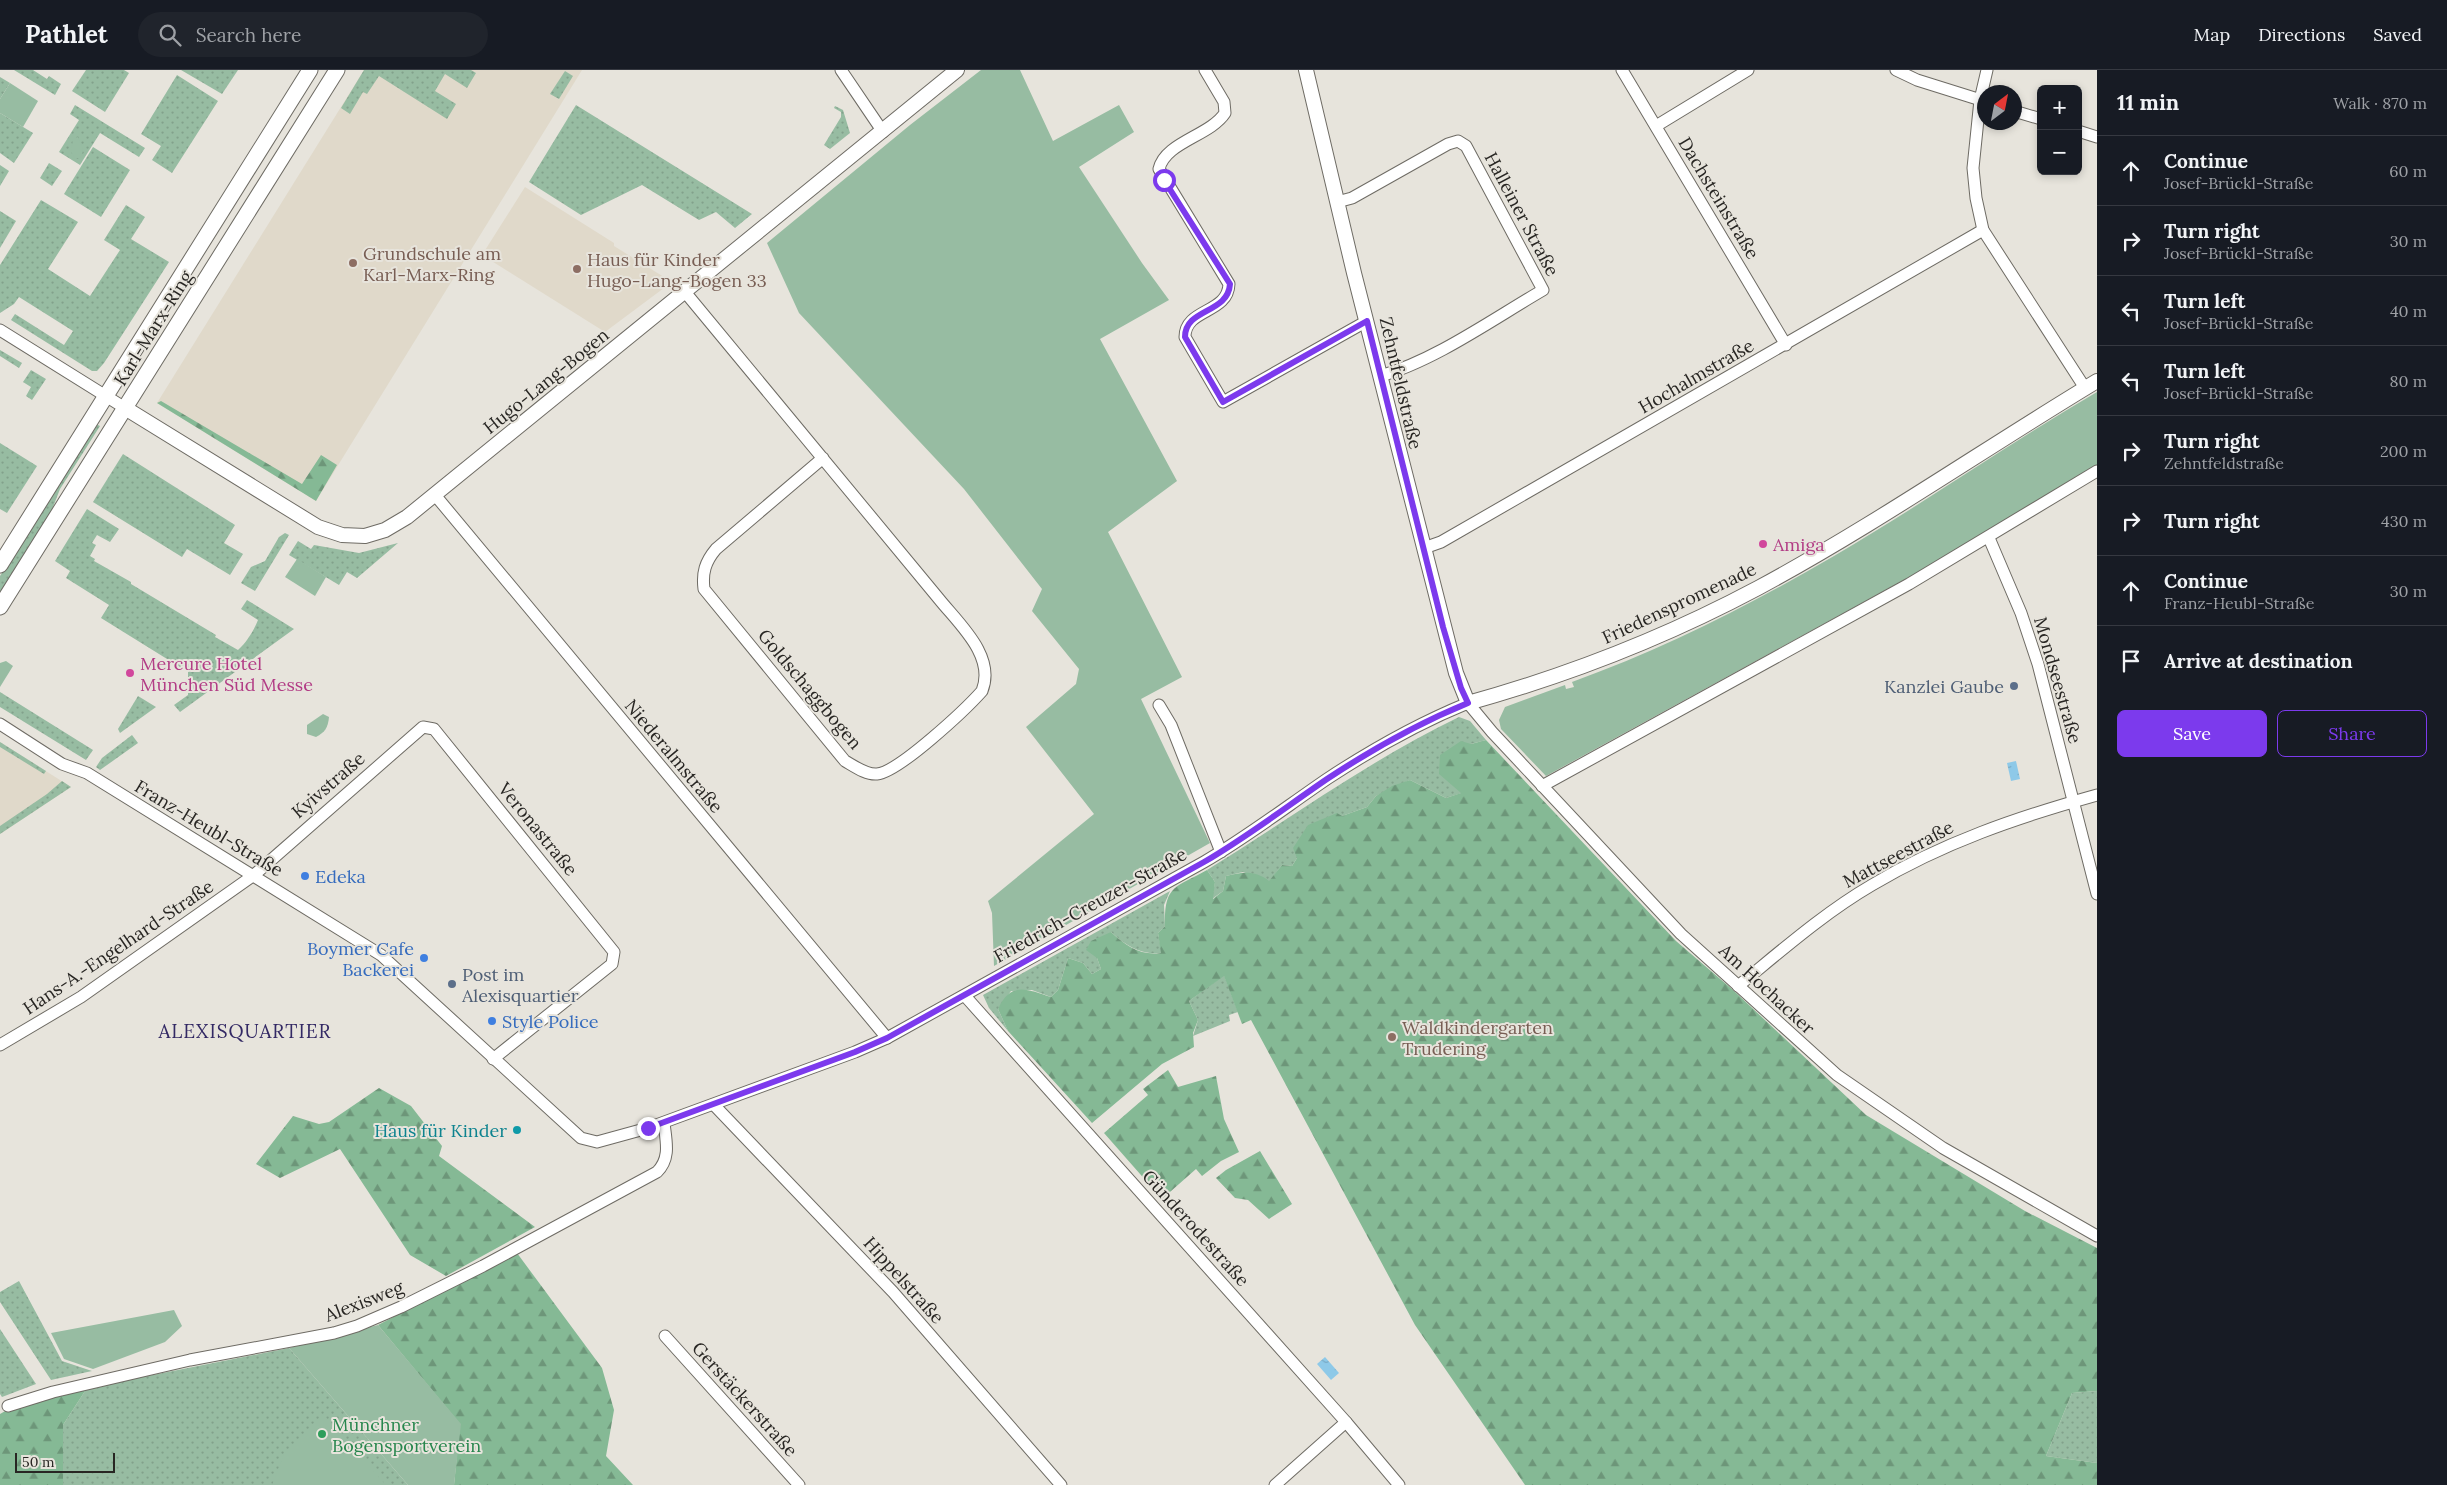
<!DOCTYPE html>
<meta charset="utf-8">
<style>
:root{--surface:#171b24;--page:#20242c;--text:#f1f3f6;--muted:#9ea1a6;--line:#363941;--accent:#7c3aed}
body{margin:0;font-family:Lora,serif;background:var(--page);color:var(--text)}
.controls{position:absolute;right:15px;top:15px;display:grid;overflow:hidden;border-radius:8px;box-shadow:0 2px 8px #0003}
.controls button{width:45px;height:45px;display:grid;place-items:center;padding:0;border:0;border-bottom:1px solid var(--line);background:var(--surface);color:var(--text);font:25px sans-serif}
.compass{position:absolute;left:1977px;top:15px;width:45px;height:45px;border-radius:50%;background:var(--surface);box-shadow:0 2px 8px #0003;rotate:32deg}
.scale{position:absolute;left:15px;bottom:12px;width:100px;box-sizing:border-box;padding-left:5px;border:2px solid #282623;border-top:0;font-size:14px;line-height:18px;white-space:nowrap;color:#282623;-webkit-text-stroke:4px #e7e4dc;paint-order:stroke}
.stop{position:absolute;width:15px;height:15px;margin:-11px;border:4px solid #7c3aed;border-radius:50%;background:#fff}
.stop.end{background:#7c3aed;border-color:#fff;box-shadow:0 1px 5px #0008}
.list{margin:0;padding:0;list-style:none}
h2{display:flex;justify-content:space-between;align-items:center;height:65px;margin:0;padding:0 20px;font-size:21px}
h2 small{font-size:16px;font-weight:400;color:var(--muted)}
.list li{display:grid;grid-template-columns:32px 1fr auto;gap:15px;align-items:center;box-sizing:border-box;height:70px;padding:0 20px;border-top:1px solid var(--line)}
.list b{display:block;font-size:19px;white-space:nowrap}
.list p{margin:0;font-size:16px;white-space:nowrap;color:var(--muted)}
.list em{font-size:16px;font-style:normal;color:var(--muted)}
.actions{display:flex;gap:10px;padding:15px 20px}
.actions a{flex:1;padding:11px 0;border:1px solid var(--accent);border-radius:8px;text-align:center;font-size:18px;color:var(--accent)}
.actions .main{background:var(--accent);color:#fff}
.icon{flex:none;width:28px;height:28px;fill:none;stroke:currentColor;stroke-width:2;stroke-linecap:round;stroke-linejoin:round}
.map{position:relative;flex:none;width:2097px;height:1415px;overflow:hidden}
header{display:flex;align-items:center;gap:30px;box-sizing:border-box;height:70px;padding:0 25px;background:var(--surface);border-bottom:1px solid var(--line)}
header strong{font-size:24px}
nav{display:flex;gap:28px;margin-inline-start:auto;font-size:18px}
.search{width:350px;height:45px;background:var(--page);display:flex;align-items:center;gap:12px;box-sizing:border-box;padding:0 18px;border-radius:28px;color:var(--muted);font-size:19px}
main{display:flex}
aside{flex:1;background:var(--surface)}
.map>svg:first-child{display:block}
.built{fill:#e0d9ca}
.grass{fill:url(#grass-dots)}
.forest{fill:url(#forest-firs)}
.green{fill:#97bca2}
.water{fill:url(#water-ripples)}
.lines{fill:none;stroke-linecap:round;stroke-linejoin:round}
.minor-casing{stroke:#6e6b64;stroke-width:13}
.tertiary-casing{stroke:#6e6b64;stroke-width:16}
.secondary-casing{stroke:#6e6b64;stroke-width:17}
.minor{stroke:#fff;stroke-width:11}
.tertiary{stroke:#fff;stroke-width:14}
.secondary{stroke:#fff;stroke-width:15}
.route{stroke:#7c3aed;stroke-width:6}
.education-dot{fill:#8d6e63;stroke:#e7e4dc;stroke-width:2}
.hotel-dot{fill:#d1479c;stroke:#e7e4dc;stroke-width:2}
.service-dot{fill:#5c6f8a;stroke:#e7e4dc;stroke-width:2}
.shop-dot{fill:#3f7fe0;stroke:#e7e4dc;stroke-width:2}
.culture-dot{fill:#0f9aa8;stroke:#e7e4dc;stroke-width:2}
.leisure-dot{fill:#2e9e5b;stroke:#e7e4dc;stroke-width:2}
.labels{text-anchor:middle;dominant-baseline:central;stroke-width:4;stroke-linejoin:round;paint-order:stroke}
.street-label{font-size:18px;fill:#282623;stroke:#e7e4dc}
.education-label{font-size:18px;fill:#785e54;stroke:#e7e4dc;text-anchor:start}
.hotel-label{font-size:18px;fill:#b23c85;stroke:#e7e4dc;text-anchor:start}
.service-label{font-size:18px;fill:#4e5e75;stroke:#e7e4dc;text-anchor:end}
.shop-label{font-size:18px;fill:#366cbe;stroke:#e7e4dc;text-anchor:start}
.culture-label{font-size:18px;fill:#0d838f;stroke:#e7e4dc;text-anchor:end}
.leisure-label{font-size:18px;fill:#27864d;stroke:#e7e4dc;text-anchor:start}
.neighbourhood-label{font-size:19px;letter-spacing:1px;fill:#332964;stroke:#e7e4dc}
</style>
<header>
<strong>Pathlet</strong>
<div class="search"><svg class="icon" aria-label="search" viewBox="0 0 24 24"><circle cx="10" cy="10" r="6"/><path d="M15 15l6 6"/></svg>Search here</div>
<nav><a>Map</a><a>Directions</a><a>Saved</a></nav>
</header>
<main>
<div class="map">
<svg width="2097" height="1415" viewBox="0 0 2097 1415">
<defs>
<pattern id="grass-dots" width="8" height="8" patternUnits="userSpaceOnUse" patternTransform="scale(1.25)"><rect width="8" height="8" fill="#97bca2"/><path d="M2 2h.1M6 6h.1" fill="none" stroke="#82a18b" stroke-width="1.8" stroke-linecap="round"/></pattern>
<pattern id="forest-firs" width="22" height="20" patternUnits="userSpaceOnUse" patternTransform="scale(1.25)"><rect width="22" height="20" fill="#85b995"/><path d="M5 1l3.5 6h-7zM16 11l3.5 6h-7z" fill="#6d9679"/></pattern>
<pattern id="water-ripples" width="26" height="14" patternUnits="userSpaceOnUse" patternTransform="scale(1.25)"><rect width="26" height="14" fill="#8ec9e8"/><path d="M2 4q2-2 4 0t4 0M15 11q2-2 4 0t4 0" fill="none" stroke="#7aacc7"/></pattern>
</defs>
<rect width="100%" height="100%" fill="#e7e4dc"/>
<!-- built -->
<g class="built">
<polygon points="364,0 582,0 316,431 157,333"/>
<polygon points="525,117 614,173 614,176 672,212 605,262 482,185"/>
<polygon points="0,672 71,717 0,764"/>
</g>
<!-- grass -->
<g class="grass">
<polygon points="14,0 33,0 47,9 49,6 61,14 55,25"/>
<polygon points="86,0 124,0 129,3 105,42 72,21"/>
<polygon points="181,0 238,0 222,24"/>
<polygon points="364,0 471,0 476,3 467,18 445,4 435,21 456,34 447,49 379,6 367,24 363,22 350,44 341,38"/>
<polygon points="565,1 573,6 559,29 550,24"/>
<polygon points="177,5 218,31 172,103 152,90 161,76 141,64"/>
<polygon points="0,7 10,13 0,29"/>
<polygon points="75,35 145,78 139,87 100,63 80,95 59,82 79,50 70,44"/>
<polygon points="576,35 752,144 735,158 716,142 699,150 642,115 581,145 529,112"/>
<polygon points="835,36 843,40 850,63 830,79 824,75 841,47 841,42 834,38"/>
<polygon points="0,43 33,63 14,93 0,83"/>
<polygon points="93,77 130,100 101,147 64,124"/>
<polygon points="49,93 62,101 52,116 40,108"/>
<polygon points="0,95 9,101 0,116"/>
<polygon points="41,130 78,152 48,199 90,226 120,180 104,170 126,135 145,147 131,169 169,192 104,293 97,301 92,301 11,250 15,244 64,275 73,261 19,227 14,234 0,243 0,195"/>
<polygon points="0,141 16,151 0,178"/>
<polygon points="0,280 22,293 19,298 0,286"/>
<polygon points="31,300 46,309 32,330 26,326 31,317 23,312"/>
<polygon points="96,354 100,356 60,419 50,445 0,524 0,506"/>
<polygon points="0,373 37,396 7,443 0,439"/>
<polygon points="123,384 235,455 224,473 243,484 230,505 187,479 182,487 93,432"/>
<path d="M87,439L119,459L110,472L97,465L92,473L96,475L90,486L95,489L94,491L131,512V514L216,565L215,567L238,580C247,572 253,562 258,550L241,539L247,530L294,559L180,642L174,635L188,625V602L101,548L109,535L66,508L70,501L55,491Z"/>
<polygon points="285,463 289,465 255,521 241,513 251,497 265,491 279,467"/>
<polygon points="298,471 311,479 314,475 359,483 398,473 357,508 347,502 339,515 289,485"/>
<polygon points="0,622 93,680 86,690 0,637"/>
<polygon points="138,626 156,637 120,663 118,659"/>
<path d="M1459,647L1470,651L1486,670L1471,674L1462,723L1446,728L1410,710L1376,726L1367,737L1342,746L1297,788L1292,796L1282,795L1269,812L1243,802L1226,806L1223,821L1212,829L1215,812L1207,800C1291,748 1370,690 1459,647Z"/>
<polygon points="132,665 138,673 100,700 96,697 102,688"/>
<polygon points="0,672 46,701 44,704 0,677"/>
<polygon points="62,711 71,717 0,764 0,756 47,724"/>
<path d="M1170,821L1164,835L1165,856L1158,863L1162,883C1141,885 1126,876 1111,862L1097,888L1101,899L1092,904L1083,893L1068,888L1058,920L1051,927L1032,920L1011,921L998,939L1008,961L989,938L983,925Z"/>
<polygon points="1224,905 1238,942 1229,945 1230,951 1193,966 1198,950 1189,931"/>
<polygon points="19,1211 62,1291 92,1301 51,1310 0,1232 0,1222"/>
<polygon points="0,1259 36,1314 2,1327 0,1324"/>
<polygon points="289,1278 408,1415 63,1415 63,1355 87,1318"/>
<polygon points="2097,1321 2097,1393 2046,1386 2072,1323"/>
</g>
<!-- forest -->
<g class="forest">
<polygon points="161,331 302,414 321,385 337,395 316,431 157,333"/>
<path d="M1486,670L1676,871L1733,920L1866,1045L2025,1141L2097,1178V1321L2072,1323L2046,1386L2097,1393V1415H1525L1415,1255L1251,950L1242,954L1224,906L1189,931L1198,950L1193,963L1194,977L1162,994L1092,1053L1008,961L998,939C1011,911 1026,919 1051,927L1058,920L1068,888L1083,893L1092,904L1101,899L1097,888L1086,880L1091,871L1111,862C1126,876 1141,886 1161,883L1158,863L1165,856C1164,815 1175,818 1207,800L1215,812L1213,829L1223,821L1226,806C1242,802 1255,800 1269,811L1282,795L1292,796L1297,788L1293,778L1308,755L1337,743L1342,746L1367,737L1376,726L1392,716L1410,710L1446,728L1461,723L1439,704L1440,685L1461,671L1471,674Z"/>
<polygon points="1168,1000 1178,1017 1216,1006 1224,1049 1239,1082 1221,1091 1202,1106 1196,1099 1162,1129 1104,1063 1148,1025 1143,1019"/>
<polygon points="379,1018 411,1036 442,1076 439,1086 535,1157 446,1206 410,1185 340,1079 280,1108 256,1094 293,1046 319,1054 329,1052"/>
<polygon points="1260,1081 1292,1134 1269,1149 1248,1130 1235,1128 1216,1108 1226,1100"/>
<polygon points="517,1183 602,1298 614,1340 606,1386 633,1415 454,1415 460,1354 378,1255"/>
<polygon points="87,1318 63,1355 63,1415 0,1415 0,1344 7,1340"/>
</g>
<!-- green -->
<g class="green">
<polygon points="981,0 1020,0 1053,71 1119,35 1134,62 1079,97 1142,193 1169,230 1100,269 1177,411 1108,462 1182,607 1141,629 1210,773 994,896 992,843 988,831 1094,744 1026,657 1076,614 1079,599 1032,541 1042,519 964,419 799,243 767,173 910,55"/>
<polygon points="10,13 38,31 23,57 0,43 0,29"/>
<path d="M78,67C81,77 86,79 80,88H75L71,82L73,69Z"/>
<path d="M2097,322V396L1986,465L1546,706L1501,659L1499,650L1505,637L1565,615L1566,619L1574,617L1572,612C1664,579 1750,535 1834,486C1923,434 2008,374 2097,322Z"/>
<polygon points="297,489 326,507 315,526 285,507"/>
<polygon points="6,591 13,596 0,617 0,593"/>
<path d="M323,644L329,647C328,658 325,662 316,667L307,664V655Z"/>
<polygon points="174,1240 182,1256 165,1272 93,1299 64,1289 51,1263"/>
<polygon points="378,1255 461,1354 454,1415 408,1415 289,1278"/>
<polygon points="323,1344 386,1415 272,1415 284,1384"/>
</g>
<!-- water -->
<g class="water">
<polygon points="2016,691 2020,709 2011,711 2007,693"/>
<polygon points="1325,1287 1339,1303 1331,1310 1317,1294"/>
</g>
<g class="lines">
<defs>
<g id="minor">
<polyline points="841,0 883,62"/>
<path d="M1205,0L1224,32L1225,43C1210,66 1165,72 1159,99L1229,214C1228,244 1185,238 1185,267L1223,332L1367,251"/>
<polyline points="1622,0 1786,275"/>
<polyline points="1896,0 1917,10 1984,31"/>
<polyline points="1987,0 1980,30 1973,98 1976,128 1983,160 2085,318"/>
<polyline points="2014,41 2041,49"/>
<polyline points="1656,56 1748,0"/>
<polyline points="2078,61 2097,67"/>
<path d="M1337,132L1352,128L1448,74L1458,71L1466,76L1543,220C1493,249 1434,291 1380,306"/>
<path d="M685,222L939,529C959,554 996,586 982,621C966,639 899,702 877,704C866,705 854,696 845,691L704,519C702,503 705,492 716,479L823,388"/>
<polyline points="0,260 125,338"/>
<polyline points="435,425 887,968"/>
<polyline points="1989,468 2021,543 2038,594 2097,824"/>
<polyline points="1424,478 1441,472 1983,160"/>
<polyline points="1159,635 1171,655 1221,782"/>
<path d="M0,654L62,694L87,703L381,885L581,1068L597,1072L648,1058L855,982L887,968L1204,792C1247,767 1286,737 1327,709C1371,680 1419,653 1468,633L1492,662L1681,864L1837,1005L1943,1078L2097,1166"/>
<polyline points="1542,716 1909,514 2097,401"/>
<path d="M1738,916C1781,881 1824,843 1872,815C1942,773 2018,747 2097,725"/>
<polyline points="965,926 1346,1352 1399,1415"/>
<polyline points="0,975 81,927 254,805 423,657 434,659 614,882 612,894 493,989"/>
<polyline points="714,1035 893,1222 1061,1415"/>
<polyline points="665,1266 799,1415"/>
<path d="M8,1336L53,1322L190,1290L334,1263L357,1256L401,1237L483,1196L657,1102C671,1088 666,1071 664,1053"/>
<polyline points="1275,1415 1346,1352"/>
</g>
<g id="tertiary">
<path d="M1306,0L1354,203L1456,603L1468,633C1569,605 1666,567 1758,518C1875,455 1984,379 2097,311"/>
<polyline points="125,338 318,457 342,465 365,466 385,460 407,447 957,0"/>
</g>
<g id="secondary">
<polyline points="0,495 310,0"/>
<polyline points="0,537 337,0"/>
</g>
</defs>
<!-- minor casing -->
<use href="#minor" class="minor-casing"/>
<!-- tertiary casing -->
<use href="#tertiary" class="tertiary-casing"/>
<!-- secondary casing -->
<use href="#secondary" class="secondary-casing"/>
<!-- minor -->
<use href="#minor" class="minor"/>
<!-- tertiary -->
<use href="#tertiary" class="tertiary"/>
<!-- secondary -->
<use href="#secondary" class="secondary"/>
</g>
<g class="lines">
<!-- route -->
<path class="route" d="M648,1058L855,982L887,968L1204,792C1247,767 1286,737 1327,709C1371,680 1419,653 1468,633L1461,618L1443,557L1367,251L1223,332L1185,267C1185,238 1228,244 1230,214L1164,110"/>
</g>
<!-- markers -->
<g class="education-dot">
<circle cx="353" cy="193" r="5"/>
<circle cx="577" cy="199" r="5"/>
<circle cx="1392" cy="967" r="5"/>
</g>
<g class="hotel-dot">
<circle cx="1763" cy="474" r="5"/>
<circle cx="130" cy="603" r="5"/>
</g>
<g class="service-dot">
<circle cx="2014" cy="616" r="5"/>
<circle cx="452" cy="914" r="5"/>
</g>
<g class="shop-dot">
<circle cx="305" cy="806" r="5"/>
<circle cx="424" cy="888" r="5"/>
<circle cx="492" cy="951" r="5"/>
</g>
<circle class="culture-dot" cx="517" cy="1060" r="5"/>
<circle class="leisure-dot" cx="322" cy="1364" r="5"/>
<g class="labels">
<!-- street labels -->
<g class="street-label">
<text transform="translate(1719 128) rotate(59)">Dachsteinstraße</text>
<text transform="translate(1522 144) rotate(62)">Halleiner Straße</text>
<text transform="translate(153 258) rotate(-58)">Karl-Marx-Ring</text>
<text transform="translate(1696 306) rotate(-30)">Hochalmstraße</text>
<text transform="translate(546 311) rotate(-39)">Hugo-Lang-Bogen</text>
<text transform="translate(1401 313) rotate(77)">Zehntfeldstraße</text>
<text transform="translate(1679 533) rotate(-25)">Friedenspromenade</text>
<text transform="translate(2058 610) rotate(74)">Mondseestraße</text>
<text transform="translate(810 619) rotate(50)">Goldschaggbogen</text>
<text transform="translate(674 686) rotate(50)">Niederalmstraße</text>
<text transform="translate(328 715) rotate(-41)">Kyivstraße</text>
<text transform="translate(209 758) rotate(31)">Franz-Heubl-Straße</text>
<text transform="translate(538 759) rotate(51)">Veronastraße</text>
<text transform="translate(1898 784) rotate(-28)">Mattseestraße</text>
<text transform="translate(1090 835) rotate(-29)">Friedrich-Creuzer-Straße</text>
<text transform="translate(118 877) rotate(-34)">Hans-A.-Engelhard-Straße</text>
<text transform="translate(1767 919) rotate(43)">Am Hochacker</text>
<text transform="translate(1196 1158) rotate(48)">Günderodestraße</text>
<text transform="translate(904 1210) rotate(48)">Hippelstraße</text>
<text transform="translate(364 1231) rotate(-21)">Alexisweg</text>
<text transform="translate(745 1329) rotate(48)">Gerstäckerstraße</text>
</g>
<!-- education labels -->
<g class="education-label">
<text x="363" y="183">Grundschule am<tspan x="363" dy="21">Karl-Marx-Ring</tspan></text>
<text x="587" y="189">Haus für Kinder<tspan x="587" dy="21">Hugo-Lang-Bogen 33</tspan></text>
<text x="1402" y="957">Waldkindergarten<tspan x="1402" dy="21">Trudering</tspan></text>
</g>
<!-- hotel labels -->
<g class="hotel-label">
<text x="1773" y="474">Amiga</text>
<text x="140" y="593">Mercure Hotel<tspan x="140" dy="21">München Süd Messe</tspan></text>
</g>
<!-- service labels -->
<g class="service-label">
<text x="2004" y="616">Kanzlei Gaube</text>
<text x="462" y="904" text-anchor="start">Post im<tspan x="462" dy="21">Alexisquartier</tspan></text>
</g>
<!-- shop labels -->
<g class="shop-label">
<text x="315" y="806">Edeka</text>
<text x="414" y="878" text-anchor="end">Boymer Cafe<tspan x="414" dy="21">Backerei</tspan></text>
<text x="502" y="951">Style Police</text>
</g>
<!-- culture labels -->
<g class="culture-label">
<text x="507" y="1060">Haus für Kinder</text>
</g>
<!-- leisure labels -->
<g class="leisure-label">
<text x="332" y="1354">Münchner<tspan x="332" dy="21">Bogensportverein</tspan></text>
</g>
<!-- neighbourhood labels -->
<g class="neighbourhood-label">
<text x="245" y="961">ALEXISQUARTIER</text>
</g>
</g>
</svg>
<div class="controls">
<button>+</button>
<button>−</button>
</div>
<svg class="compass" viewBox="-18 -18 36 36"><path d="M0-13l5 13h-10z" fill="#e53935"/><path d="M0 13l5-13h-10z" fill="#9ea1a6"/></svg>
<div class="scale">50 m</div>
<div class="stop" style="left:1164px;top:110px"></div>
<div class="stop end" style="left:648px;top:1058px"></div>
</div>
<aside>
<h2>11 min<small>Walk · 870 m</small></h2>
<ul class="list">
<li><svg class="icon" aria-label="ahead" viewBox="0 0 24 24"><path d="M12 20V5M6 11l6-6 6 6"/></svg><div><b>Continue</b><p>Josef-Brückl-Straße</p></div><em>60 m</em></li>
<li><svg class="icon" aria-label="right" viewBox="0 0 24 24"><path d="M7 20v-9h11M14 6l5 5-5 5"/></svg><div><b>Turn right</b><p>Josef-Brückl-Straße</p></div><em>30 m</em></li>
<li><svg class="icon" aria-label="left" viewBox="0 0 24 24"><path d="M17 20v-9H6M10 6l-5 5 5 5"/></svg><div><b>Turn left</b><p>Josef-Brückl-Straße</p></div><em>40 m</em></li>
<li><svg class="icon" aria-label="left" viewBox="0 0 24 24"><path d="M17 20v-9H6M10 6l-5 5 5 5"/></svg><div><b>Turn left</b><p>Josef-Brückl-Straße</p></div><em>80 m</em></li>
<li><svg class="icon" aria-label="right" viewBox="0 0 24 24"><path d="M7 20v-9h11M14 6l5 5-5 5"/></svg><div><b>Turn right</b><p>Zehntfeldstraße</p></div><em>200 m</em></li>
<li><svg class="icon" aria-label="right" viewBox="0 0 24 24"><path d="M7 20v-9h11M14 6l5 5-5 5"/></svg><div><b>Turn right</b></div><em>430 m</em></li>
<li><svg class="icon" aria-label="ahead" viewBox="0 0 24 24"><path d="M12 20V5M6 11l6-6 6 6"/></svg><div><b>Continue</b><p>Franz-Heubl-Straße</p></div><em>30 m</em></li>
<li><svg class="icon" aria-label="arrive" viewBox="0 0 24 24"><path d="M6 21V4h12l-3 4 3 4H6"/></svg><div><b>Arrive at destination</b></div></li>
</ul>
<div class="actions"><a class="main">Save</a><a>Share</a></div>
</aside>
</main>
